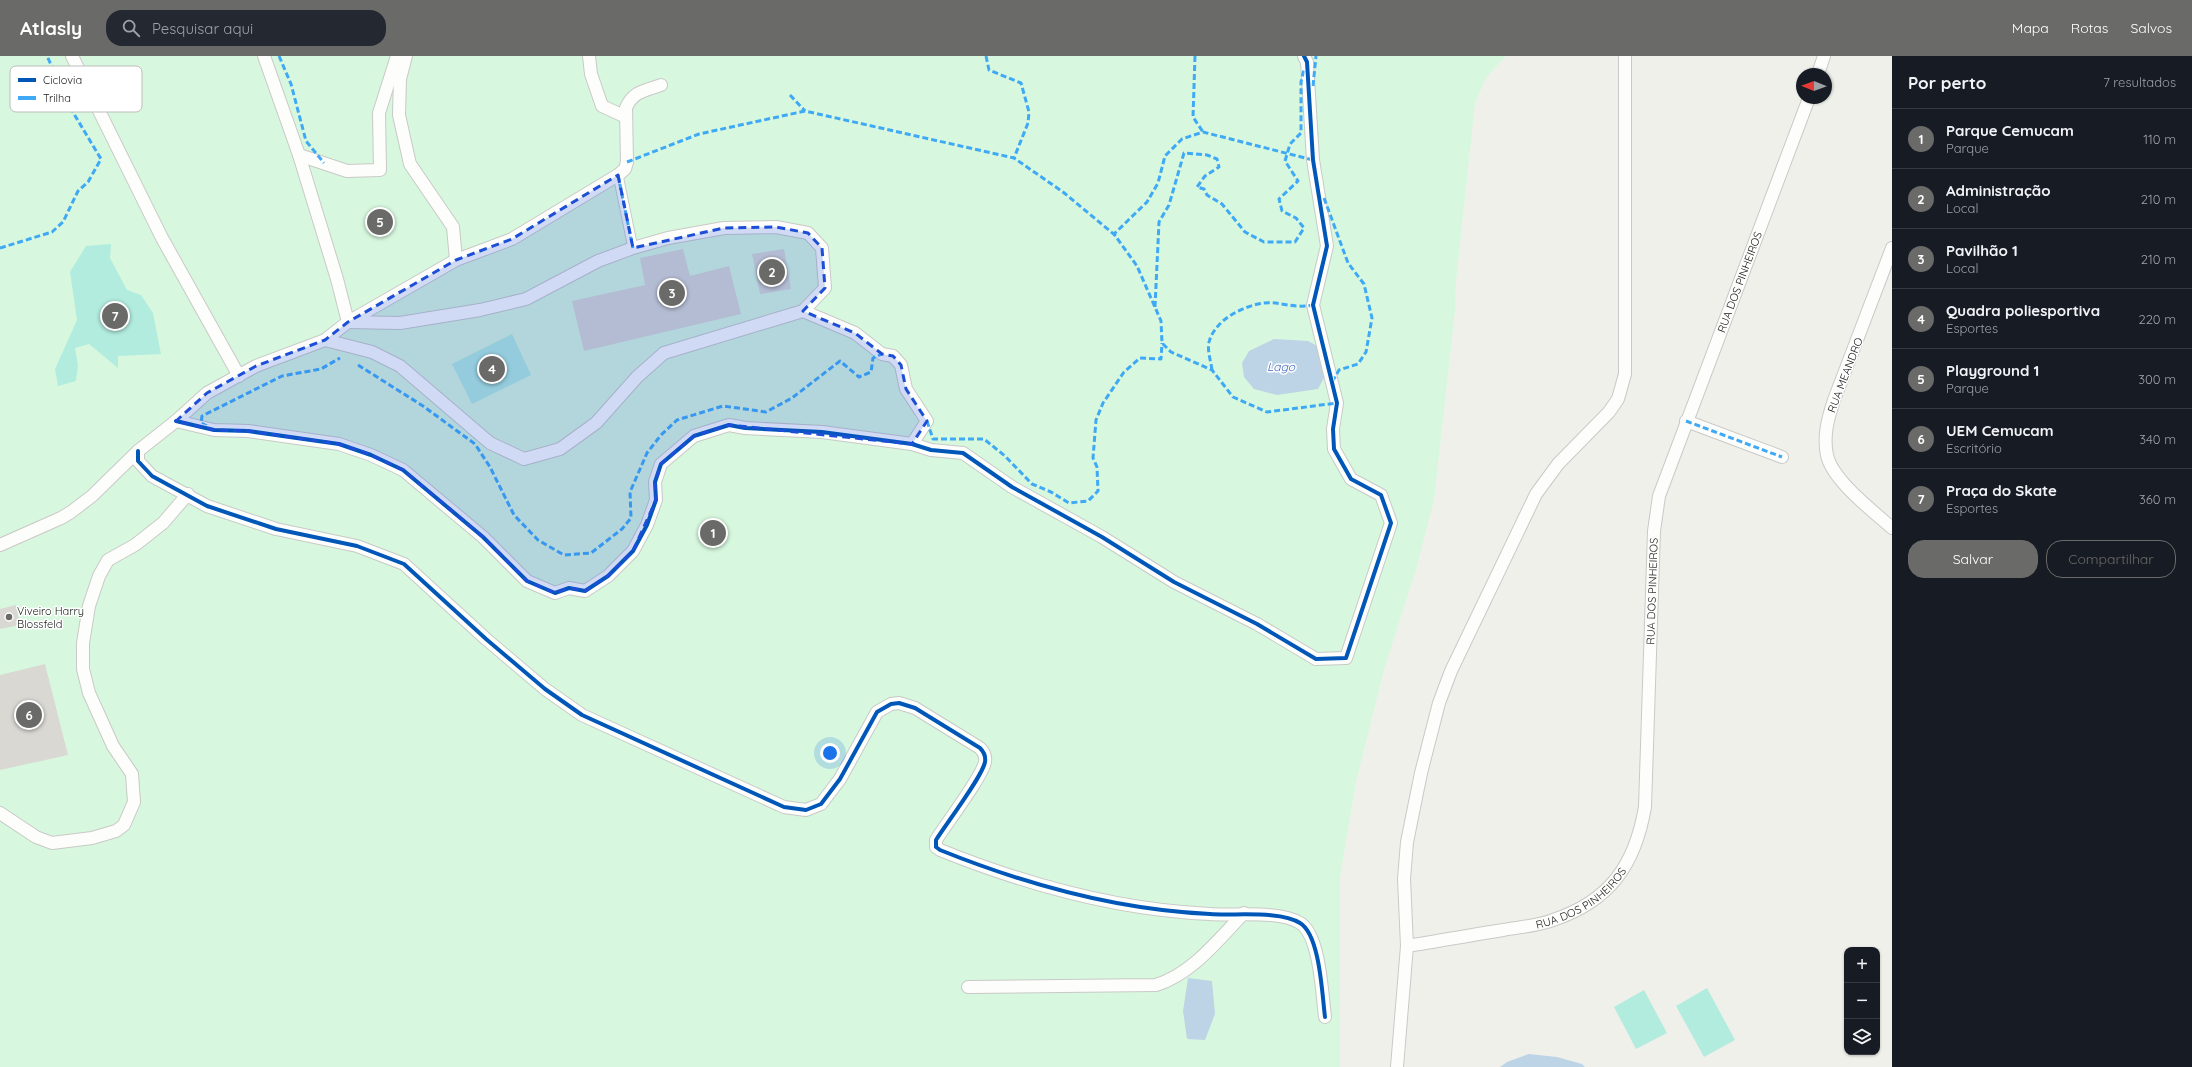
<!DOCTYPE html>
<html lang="pt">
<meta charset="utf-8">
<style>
:root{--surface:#171b24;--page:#242831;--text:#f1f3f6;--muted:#9ea1a6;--line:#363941;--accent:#6a6a68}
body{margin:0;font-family:Quicksand,sans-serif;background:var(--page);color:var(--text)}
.controls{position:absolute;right:12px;bottom:12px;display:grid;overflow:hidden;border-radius:8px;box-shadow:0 1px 3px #0004}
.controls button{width:36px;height:36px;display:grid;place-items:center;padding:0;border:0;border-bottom:1px solid var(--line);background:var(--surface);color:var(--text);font:20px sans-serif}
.compass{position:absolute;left:1796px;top:12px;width:36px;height:36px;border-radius:50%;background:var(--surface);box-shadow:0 1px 3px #0004;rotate:271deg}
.you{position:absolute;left:830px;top:697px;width:14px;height:14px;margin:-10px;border:3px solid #fff;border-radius:50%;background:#1a73e8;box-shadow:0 0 0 6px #1a73e833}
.badge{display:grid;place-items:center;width:26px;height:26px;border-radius:50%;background:var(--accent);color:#fff;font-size:13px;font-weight:700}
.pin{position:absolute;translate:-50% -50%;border:2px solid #fff;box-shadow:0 1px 4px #0006}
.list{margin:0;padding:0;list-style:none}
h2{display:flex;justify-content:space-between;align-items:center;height:52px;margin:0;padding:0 16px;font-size:17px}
h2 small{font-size:13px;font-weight:400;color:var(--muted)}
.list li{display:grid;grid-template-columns:26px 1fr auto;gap:12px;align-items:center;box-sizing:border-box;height:60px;padding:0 16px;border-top:1px solid var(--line)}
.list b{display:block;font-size:15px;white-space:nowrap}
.list p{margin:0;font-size:13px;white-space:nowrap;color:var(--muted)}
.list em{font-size:13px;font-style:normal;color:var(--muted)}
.actions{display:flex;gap:8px;padding:12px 16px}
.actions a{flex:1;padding:9px 0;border:1px solid var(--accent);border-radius:16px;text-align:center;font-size:14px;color:var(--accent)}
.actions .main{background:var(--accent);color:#fff}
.icon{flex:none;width:22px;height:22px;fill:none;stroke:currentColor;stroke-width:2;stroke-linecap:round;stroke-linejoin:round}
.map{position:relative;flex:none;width:1892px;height:1011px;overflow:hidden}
header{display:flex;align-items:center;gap:24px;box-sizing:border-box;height:56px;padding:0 20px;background:var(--accent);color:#fff}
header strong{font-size:19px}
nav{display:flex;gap:22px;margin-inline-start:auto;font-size:14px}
.search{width:280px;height:36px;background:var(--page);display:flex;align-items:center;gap:10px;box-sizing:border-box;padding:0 14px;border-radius:16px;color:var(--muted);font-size:15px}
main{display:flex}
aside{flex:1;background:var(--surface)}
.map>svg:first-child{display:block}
.park{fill:#d7f8de}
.pitch{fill:#b2ecdf}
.water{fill:#bcd4e6}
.building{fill:#d9d8d3}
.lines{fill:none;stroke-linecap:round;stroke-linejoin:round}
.pedestrian-casing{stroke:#c9c9c7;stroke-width:11}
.minor-casing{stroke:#c9c9c7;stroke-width:14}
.pedestrian{stroke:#fdfdfc;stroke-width:9}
.minor{stroke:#fdfdfc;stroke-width:12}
.quiet{stroke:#3fa9f5;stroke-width:3;stroke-dasharray:6 3;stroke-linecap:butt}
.cycleway-casing{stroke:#fff;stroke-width:6}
.cycleway{stroke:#0057b8;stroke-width:4}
.marked{fill:#1d4ed8;fill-opacity:0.2;stroke:#1d4ed8;stroke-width:3;stroke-dasharray:8 5;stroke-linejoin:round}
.poi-dot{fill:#6a6a68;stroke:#fff;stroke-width:1.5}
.labels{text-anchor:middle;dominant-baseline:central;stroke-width:3;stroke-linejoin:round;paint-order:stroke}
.street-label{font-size:11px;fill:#222;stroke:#fff}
.poi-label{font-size:11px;fill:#222;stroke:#fff;text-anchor:start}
.water-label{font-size:12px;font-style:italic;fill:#4366bc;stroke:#fff}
.key{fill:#fff;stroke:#bdbdbd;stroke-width:1}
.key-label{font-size:11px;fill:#222}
</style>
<header>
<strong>Atlasly</strong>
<div class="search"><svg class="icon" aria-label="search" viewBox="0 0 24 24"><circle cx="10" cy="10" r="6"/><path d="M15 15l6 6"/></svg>Pesquisar aqui</div>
<nav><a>Mapa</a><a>Rotas</a><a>Salvos</a></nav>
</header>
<main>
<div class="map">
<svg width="1892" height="1011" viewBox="0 0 1892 1011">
<rect width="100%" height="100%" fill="#f0f0eb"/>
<!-- park -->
<polygon class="park" points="0,0 1506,0 1486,22 1475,47 1456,226 1455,255 1434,444 1417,510 1384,614 1356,726 1340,821 1340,1011 0,1011"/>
<!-- pitch -->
<g class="pitch">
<polygon points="111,188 110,202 127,234 141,239 153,257 161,298 118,300 118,312 89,288 75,292 78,309 76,325 58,330 55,313 77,264 70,216 86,190"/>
<polygon points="512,278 531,319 472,348 452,308"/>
<polygon points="1707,932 1735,984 1704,1001 1676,950"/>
<polygon points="1644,934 1667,977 1636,993 1614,951"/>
</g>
<!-- water -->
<g class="water">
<polygon points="1274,283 1308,285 1319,291 1326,318 1318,333 1277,339 1254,333 1244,321 1242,307 1249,295"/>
<polygon points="1188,922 1212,925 1215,958 1205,984 1187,983 1183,955"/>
<polygon points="1529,998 1557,1001 1582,1008 1585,1011 1500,1011 1507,1006"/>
</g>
<!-- building -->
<g class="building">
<polygon points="683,193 690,220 729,210 741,258 584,295 572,245 645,229 640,202"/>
<polygon points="784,193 791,233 760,238 752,198"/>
<polygon points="16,549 20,569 0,573 0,553"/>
<polygon points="45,608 68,699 0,714 0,619"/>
</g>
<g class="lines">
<defs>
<polyline id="pedestrian" points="618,119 633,192"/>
<g id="minor">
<polyline points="72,0 162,182 239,320"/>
<polyline points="264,0 299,99 337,223 348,266 400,267 480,254 526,243 598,205 633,192 668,182 724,172 776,171 808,177 822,192 825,232 803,255 664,297 637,321 596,367 560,393 524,403 490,387 400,310 372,296 325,284"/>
<polyline points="406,0 400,23 399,59 410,108 453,171 456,204"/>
<polyline points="589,0 591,18 602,50 626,61"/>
<polyline points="1818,18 1824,0"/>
<polyline points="299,99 347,115 380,114 379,57 397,0"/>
<path d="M1892,192L1834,344C1828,362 1823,380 1827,399C1832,424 1873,455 1892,472"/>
<polyline points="803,255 855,277 882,298 893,300 901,309 906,333 927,365 912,388"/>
<polyline points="176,365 214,374 248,375 339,388 371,399 403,414 483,481 527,525 555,537 569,532 585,535 608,520 633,495 647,469 656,444 655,426 661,408 694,380 729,369 745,372 822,376 912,388 931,394 963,397 1012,431 1102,481 1174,526 1257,568 1316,603 1346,602 1391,467 1381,439 1351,423 1334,393 1333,373 1337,347 1313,249 1327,190 1313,104 1307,6 1304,0"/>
<polyline points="1686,365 1782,401"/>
<path d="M138,395V405L152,420L207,450L276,473L357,490L404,508L486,583L545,633L582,659L784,751L806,754L821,748L840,723L877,656L891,648L899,647L915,652L980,692C984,696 986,700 985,706C982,721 946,768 936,784V791L940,794C1027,829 1117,854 1210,858C1233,860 1280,854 1300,867C1320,879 1322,938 1325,961"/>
<path d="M0,489L61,462L71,456L92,440L138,395L176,365L207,337L256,310L325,284L348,266L456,204L512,183L618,119L625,113L627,106L626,52C633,35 645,35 661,29"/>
<polyline points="0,757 36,781 52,787 92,782 116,775 124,769 134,746 132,718 113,690 89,637 83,613 83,587 89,550 99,520 108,504 135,489 163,467 188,438"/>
<path id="s1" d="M1407,890C1439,885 1471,879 1503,874C1519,871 1538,870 1553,864C1610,845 1635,809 1645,751L1654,475L1659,440L1809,42"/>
<path d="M968,931L1156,929C1192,918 1218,884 1244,857"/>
<polyline points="1397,1011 1407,890 1404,823 1407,786 1421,717 1439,647 1451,615 1536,438 1558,408 1609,356 1618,343 1625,318 1625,0"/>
</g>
</defs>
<!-- pedestrian casing -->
<use href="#pedestrian" class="pedestrian-casing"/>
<!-- minor casing -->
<use href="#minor" class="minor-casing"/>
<!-- pedestrian -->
<use href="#pedestrian" class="pedestrian"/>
<!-- minor -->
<use href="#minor" class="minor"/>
<!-- quiet -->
<g class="quiet">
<polyline points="279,0 291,28 306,85 324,107"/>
<polyline points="986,0 989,14 1021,27 1029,56 1028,67 1014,102"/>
<polyline points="1195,0 1193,61 1203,76"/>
<polyline points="1313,30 1316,0"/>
<polyline points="790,39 805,55"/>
<polyline points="1313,104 1203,76 1182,83 1165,100 1158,127 1147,146 1114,178 1137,210 1161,265 1162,287 1171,296 1212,314 1233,341 1267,356 1337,347"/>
<polyline points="627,106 699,78 805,55 1014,102 1063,136 1116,180"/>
<polyline points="618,119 633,192"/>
<polyline points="1324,142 1348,207 1364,228 1372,262 1366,296 1358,308 1339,314 1332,326"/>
<polyline points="0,192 52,176 63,166 78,135 88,126 101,103 74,58 47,0"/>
<polyline points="1155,251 1159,166 1169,149 1184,97 1207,99 1217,103 1219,111 1205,120 1197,131 1204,133 1207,139 1222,148 1245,176 1264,186 1295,186 1304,172 1296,162 1282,155 1279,143 1298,125 1285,105 1290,88 1301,77 1301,26 1304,13"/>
<polyline points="358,309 423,350 475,388 490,411 514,459 538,484 564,499 591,497 622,473 631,462 630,436 647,397 661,379 677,364 723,350 766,356 792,342 840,305 859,321 871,316 873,302 882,298"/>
<path d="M1212,314C1211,306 1207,294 1209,286C1215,264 1242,250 1264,247C1279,245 1293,253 1313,249"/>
<polyline points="927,365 933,383 984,383 1005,400 1032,428 1051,436 1069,447 1088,445 1098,435 1097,411 1093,402 1096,364 1103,347 1124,316 1140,302 1161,303 1162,287"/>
<polyline points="1686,365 1782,401"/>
<polyline points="207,370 201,367 202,360 282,320 321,313 340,302"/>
</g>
<defs>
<g id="cycleway">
<polyline points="176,365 214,374 248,375 339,388 371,399 403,414 483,481 527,525 555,537 569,532 585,535 608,520 633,495 647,469 656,444 655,426 661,408 694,380 729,369 745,372 822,376 912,388 931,394 963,397 1012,431 1102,481 1174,526 1257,568 1316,603 1346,602 1391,467 1381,439 1351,423 1334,393 1333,373 1337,347 1313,249 1327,190 1313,104 1307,6 1304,0"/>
<path d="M138,395V405L152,420L207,450L276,473L357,490L404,508L486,583L545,633L582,659L784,751L806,754L821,748L840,723L877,656L891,648L899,647L915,652L980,692C984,696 986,700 985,706C982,721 946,768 936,784V791L940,794C1027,829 1117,854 1210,858C1233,860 1280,854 1300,867C1320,879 1322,938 1325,961"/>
</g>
</defs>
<!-- cycleway casing -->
<use href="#cycleway" class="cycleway-casing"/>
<!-- cycleway -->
<use href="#cycleway" class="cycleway"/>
</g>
<!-- marked area -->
<path class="marked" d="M618,119L633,192L724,172L776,171L808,177L822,192L825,232L803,255L855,277L882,298L893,300L901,309L906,333L927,365L912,388L729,369L694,380L661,408L655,426L656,444L633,495L608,520L585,535L569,532L555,537L527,525L483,481L403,414L371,399L339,388L248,375L214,374L176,365L207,337L256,310L325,284L348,266L456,204L512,183Z"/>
<!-- markers -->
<circle class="poi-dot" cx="9" cy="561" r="4"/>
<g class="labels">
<!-- street labels -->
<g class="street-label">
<text stroke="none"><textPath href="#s1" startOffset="843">RUA DOS PINHEIROS</textPath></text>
<text transform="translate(1845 319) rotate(-69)">RUA MEANDRO</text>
<text stroke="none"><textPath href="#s1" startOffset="519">RUA DOS PINHEIROS</textPath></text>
<text stroke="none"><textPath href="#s1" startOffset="184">RUA DOS PINHEIROS</textPath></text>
</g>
<!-- poi labels -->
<g class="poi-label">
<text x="17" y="555">Viveiro Harry<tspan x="17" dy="13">Blossfeld</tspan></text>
</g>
<!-- water labels -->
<g class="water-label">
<text x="1281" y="310">Lago</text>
</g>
</g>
<!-- legend -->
<rect x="10" y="10" width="132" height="46" rx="6" class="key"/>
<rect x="18" y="22" width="18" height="4" fill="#0057b8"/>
<rect x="18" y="40" width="18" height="4" fill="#3fa9f5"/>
<g class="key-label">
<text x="43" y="28">Ciclovia</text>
<text x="43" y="46">Trilha</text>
</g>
</svg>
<div class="controls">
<button>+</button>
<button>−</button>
<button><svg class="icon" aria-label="layers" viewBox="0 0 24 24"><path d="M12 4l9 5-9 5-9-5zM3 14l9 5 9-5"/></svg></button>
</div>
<svg class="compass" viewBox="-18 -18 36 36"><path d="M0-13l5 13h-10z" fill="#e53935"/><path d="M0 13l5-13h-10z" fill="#9ea1a6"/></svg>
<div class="you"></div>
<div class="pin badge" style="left:713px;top:477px">1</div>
<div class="pin badge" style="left:772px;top:216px">2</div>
<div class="pin badge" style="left:672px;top:237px">3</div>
<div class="pin badge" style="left:492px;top:313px">4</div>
<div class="pin badge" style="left:380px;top:166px">5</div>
<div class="pin badge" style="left:29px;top:659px">6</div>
<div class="pin badge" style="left:115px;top:260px">7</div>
</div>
<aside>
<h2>Por perto<small>7 resultados</small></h2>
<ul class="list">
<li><span class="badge">1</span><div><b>Parque Cemucam</b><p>Parque</p></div><em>110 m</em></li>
<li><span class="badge">2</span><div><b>Administração</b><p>Local</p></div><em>210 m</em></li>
<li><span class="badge">3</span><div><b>Pavilhão 1</b><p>Local</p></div><em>210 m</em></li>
<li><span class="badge">4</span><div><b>Quadra poliesportiva</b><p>Esportes</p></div><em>220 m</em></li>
<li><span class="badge">5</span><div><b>Playground 1</b><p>Parque</p></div><em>300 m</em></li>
<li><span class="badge">6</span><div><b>UEM Cemucam</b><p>Escritório</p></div><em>340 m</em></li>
<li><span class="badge">7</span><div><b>Praça do Skate</b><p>Esportes</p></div><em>360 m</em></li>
</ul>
<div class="actions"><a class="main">Salvar</a><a>Compartilhar</a></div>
</aside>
</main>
